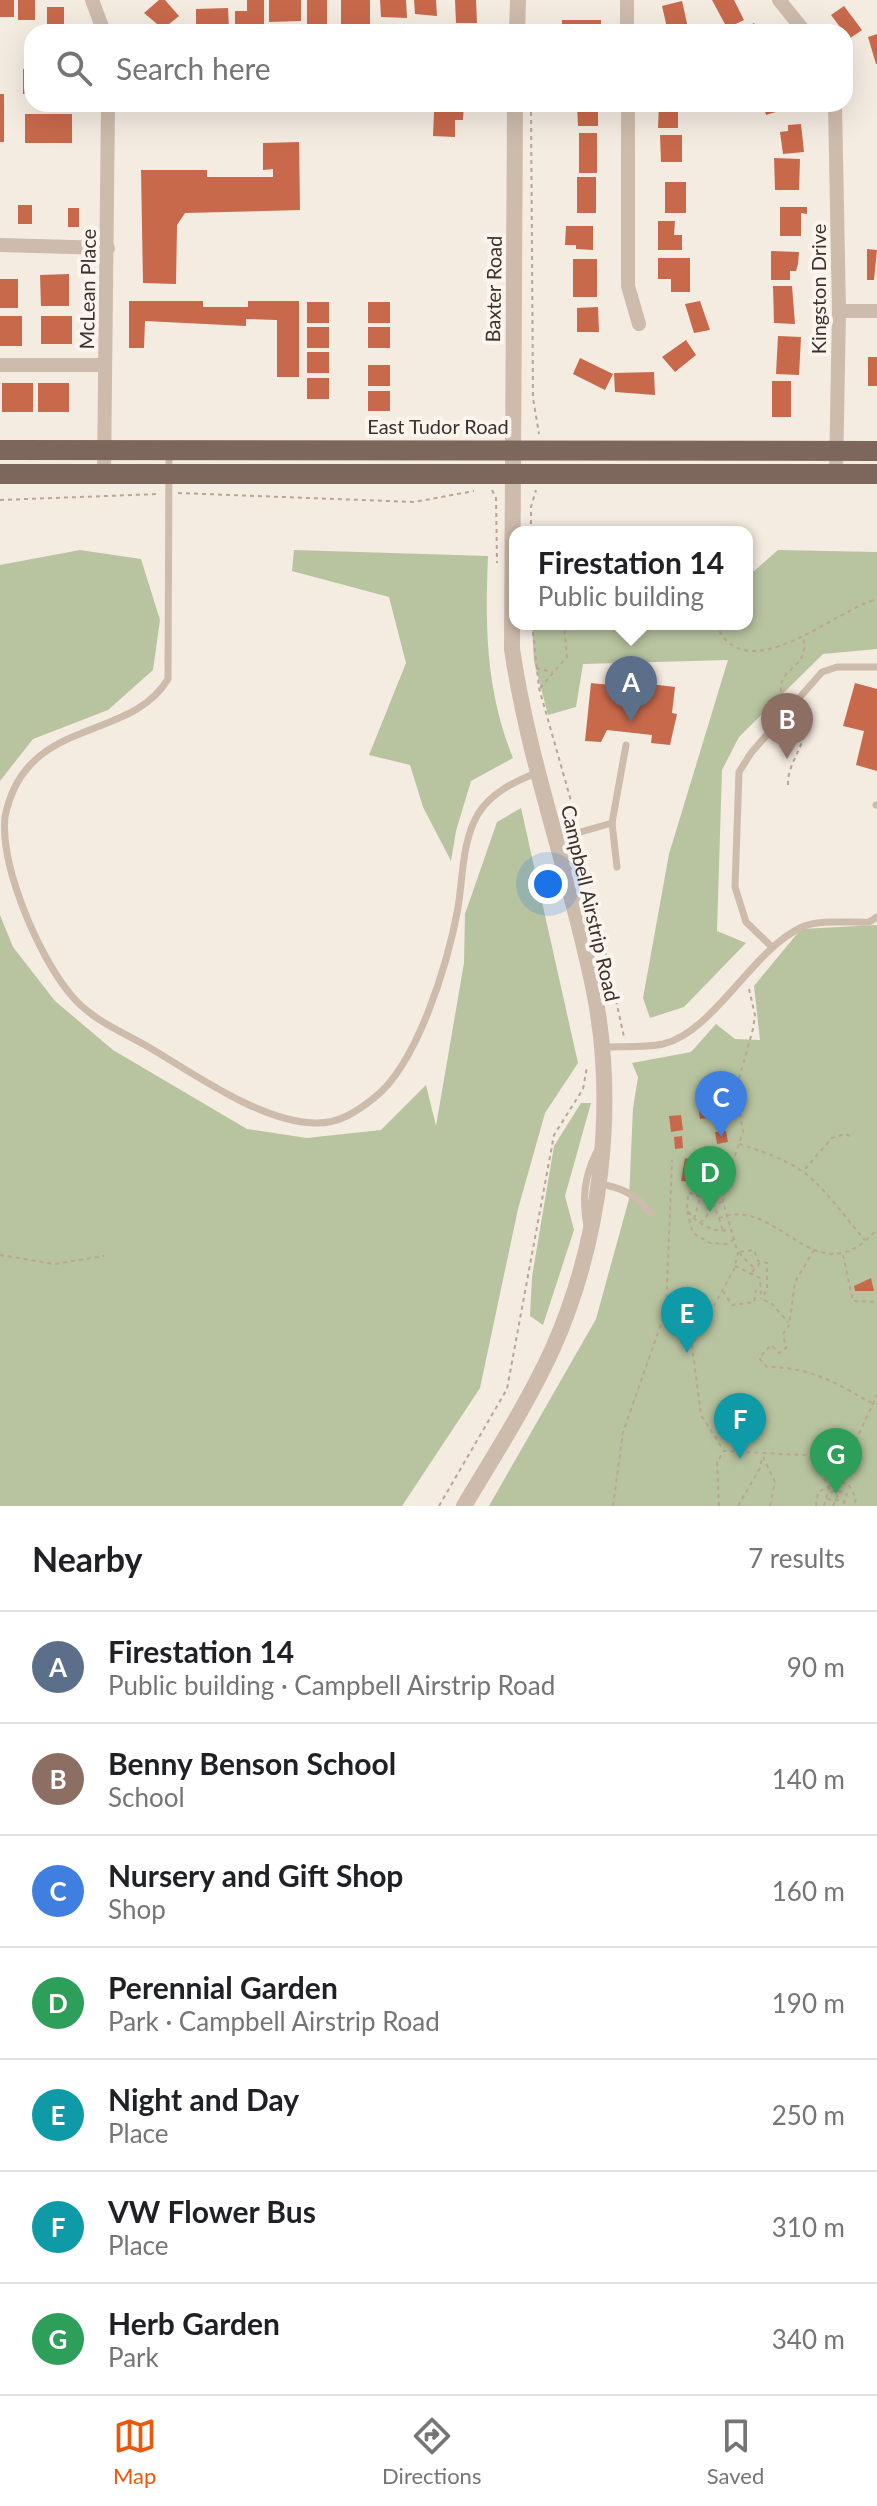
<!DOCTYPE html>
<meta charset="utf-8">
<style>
:root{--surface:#fff;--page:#f6f6f6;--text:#202124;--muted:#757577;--line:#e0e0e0;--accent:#ea580c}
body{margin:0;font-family:Lato,sans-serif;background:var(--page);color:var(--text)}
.you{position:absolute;left:548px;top:884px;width:28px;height:28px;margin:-20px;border:6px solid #fff;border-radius:50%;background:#1a73e8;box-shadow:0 0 0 12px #1a73e833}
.badge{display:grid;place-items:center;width:52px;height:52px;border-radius:50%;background:var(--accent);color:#fff;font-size:26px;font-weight:700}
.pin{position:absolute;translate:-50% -66px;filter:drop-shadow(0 2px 4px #0008)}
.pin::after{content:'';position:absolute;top:42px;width:28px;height:24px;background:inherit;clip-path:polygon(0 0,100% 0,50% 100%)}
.popup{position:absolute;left:509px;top:526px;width:244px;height:104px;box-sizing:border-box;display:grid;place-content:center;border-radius:16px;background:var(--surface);filter:drop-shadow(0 2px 6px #0005);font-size:26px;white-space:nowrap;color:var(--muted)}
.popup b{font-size:30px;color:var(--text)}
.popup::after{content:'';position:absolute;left:50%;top:100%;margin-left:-16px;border:16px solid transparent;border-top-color:var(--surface)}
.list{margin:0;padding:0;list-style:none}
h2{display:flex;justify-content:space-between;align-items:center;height:104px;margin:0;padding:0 32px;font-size:34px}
h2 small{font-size:26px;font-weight:400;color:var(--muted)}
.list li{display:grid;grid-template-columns:52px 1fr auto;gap:24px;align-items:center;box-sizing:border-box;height:112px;padding:0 32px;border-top:2px solid var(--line)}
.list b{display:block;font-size:30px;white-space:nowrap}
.list p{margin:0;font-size:26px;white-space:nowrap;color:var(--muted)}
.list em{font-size:26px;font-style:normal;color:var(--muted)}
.icon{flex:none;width:44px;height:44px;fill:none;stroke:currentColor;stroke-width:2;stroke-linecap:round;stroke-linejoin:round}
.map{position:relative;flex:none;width:877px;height:1506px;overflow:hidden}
.search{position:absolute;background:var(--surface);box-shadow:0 8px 32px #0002;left:24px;right:24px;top:24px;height:88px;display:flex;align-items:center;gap:20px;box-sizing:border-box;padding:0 28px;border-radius:24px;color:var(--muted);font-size:30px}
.sheet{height:888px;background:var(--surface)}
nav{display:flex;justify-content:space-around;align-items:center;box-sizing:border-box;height:112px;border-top:2px solid var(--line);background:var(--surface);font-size:22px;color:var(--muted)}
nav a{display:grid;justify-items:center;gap:4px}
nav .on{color:var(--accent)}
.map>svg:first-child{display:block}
.green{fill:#b8c4a0}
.building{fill:#c8694b}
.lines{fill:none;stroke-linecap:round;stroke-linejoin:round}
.path{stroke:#b9a596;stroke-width:2;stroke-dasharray:4 4;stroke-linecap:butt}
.service{stroke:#cdbbac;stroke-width:7}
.minor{stroke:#cdbbac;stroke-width:14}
.tertiary{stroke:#cdbbac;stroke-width:16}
.primary{stroke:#7d675c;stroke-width:20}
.labels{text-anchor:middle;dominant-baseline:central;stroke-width:8;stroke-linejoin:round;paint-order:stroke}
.street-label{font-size:20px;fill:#3b302b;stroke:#fbf5ee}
</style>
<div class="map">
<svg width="877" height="1506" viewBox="0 0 877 1506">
<rect width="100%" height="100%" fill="#f4ebe1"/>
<!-- green -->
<g class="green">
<polygon points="80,550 141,559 160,620 153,670 108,710 33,739 0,781 0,565"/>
<path d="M294,550L488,556C485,629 486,690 513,758L471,781L456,831L451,861L423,807L410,765L369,755L406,663L389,597L292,571Z"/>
<polygon points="778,550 877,552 877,649 823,654 739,737 722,770 717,931 746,943 684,1007 650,1018 643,998 669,854 728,660 583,664 576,707 548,715 534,661 532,624 747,624 747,564 754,571"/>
<polygon points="521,808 578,1063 545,1113 518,1209 480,1388 402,1506 0,1506 0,915 13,947 55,1001 113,1050 247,1129 307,1138 381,1130 426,1085 436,1126 464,963 465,914 497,822"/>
<polygon points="877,925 877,1506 489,1506 596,1319 629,1199 633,1108 638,1077 632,1063 691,1052 716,1024 735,1039 760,1040 754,986 801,929"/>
<polygon points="581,1103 591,1103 565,1196 574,1230 543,1325 530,1316 532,1277 554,1146"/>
</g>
<!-- building -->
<g class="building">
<rect x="0" y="0" width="14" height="17"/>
<rect x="18" y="0" width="17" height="20"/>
<polygon points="159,0 165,0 179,16 163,29 144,13"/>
<polygon points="247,0 264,0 264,31 235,31 235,11 247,11"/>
<polygon points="269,0 301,0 301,21 269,22"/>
<rect x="307" y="0" width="20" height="31"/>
<polygon points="341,0 370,0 370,28 341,27"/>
<polygon points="380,0 406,0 407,18 381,17"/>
<polygon points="414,0 436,0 437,16 415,14"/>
<polygon points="455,0 476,0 477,23 456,23"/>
<polygon points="712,0 734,0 744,20 727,28"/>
<polygon points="682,1 689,32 668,32 662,6"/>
<polygon points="844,6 862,30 849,39 831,15"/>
<rect x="47" y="7" width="17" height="25"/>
<polygon points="228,8 229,29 196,30 196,9"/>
<rect x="562" y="20" width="39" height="12"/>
<polygon points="754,23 760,32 740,32"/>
<polygon points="877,34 877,64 876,64 868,37"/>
<rect x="23" y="69" width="9" height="25"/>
<rect x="0" y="94" width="4" height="48"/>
<polygon points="442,104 464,104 463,120 455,120 455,137 433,136 434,112 442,112"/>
<polygon points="577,104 598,104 598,126 578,126"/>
<polygon points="659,104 678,104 678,128 658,128"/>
<polygon points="763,104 799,104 799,105 766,115"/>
<rect x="25" y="114" width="47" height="29"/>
<polygon points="801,124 804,152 783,154 780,132 788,131 788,125"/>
<rect x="579" y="133" width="18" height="40"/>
<polygon points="660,135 682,135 682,162 661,162"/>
<polygon points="299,142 300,210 185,213 177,225 176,284 143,283 141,170 207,170 207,177 273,177 273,169 263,170 263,143"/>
<polygon points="774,158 800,159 799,190 775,190"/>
<rect x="577" y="177" width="19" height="36"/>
<rect x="665" y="182" width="21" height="31"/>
<rect x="18" y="205" width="14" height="19"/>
<polygon points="780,207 807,207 807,214 801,213 801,236 780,236"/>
<rect x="68" y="208" width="11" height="19"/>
<polygon points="658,221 675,221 674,235 682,235 682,250 658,250"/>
<polygon points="566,226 593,226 593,250 576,249 576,245 565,245"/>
<polygon points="867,249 877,250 874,280 867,280"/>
<polygon points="771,251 799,252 798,264 796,271 790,271 790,280 771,280"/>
<polygon points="658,258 690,258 690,292 671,292 671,279 658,279"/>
<rect x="573" y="259" width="24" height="38"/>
<polygon points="69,274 69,306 41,306 40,275"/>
<rect x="0" y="279" width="18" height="29"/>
<polygon points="773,286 792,286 795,324 774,323"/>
<polygon points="129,301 203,301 203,307 248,307 248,301 299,301 299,377 277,377 277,320 246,319 246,326 145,321 144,348 129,348"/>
<polygon points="700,301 710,330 694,333 685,304"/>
<rect x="307" y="302" width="22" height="21"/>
<rect x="368" y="302" width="22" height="21"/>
<polygon points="598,307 599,332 577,332 577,308"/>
<rect x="0" y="316" width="22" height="30"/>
<rect x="41" y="316" width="31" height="28"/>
<rect x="307" y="327" width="22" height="21"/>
<rect x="368" y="327" width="22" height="21"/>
<polygon points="778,336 801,337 799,375 776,374"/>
<polygon points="686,340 696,355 675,372 662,357"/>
<rect x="307" y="352" width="22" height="21"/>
<rect x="868" y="357" width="9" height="29"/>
<polygon points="580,358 613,374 605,390 573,374"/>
<rect x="368" y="365" width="22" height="21"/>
<polygon points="654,372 655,395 615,392 614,373"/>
<rect x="307" y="378" width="22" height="21"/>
<rect x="772" y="381" width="19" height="36"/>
<rect x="2" y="383" width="31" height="29"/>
<rect x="38" y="383" width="31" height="29"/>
<rect x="368" y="391" width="22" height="20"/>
<polygon points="591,683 610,685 609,689 649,693 650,684 675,687 672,713 677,714 670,745 651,743 652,735 607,730 601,742 585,741"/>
<polygon points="855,683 877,689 877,771 856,765 864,731 843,726"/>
<polygon points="727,1092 730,1115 700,1119 697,1097"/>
<polygon points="681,1115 683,1130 671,1132 669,1116"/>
<polygon points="726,1131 728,1142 717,1144 715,1132"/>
<polygon points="682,1136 683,1148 675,1149 674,1137"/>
<polygon points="685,1158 720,1166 716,1184 681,1181"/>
<polygon points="871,1278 874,1291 855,1291 854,1286"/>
</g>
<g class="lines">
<!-- path -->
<g class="path">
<polyline points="531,104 533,398 539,434"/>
<polyline points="492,490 496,498 497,563"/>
<polyline points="178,493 414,502 474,491"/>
<polyline points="0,500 159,494"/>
<polyline points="531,532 531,507 536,490"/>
<polyline points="532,624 539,688 577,822"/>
<path d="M716,624C745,693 836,609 877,599"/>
<polyline points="536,668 553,672"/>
<polyline points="540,688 567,657 564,624"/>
<path d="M784,699C769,668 812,671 803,637"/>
<path d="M788,785C787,758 814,741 800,714"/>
<polyline points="582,844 624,1037"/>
<polyline points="749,989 755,1015 753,1029 736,1089 743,1132 725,1184 723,1202 738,1253 734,1269 692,1346 701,1415 724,1451 823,1456 857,1438 877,1395"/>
<path d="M739,1144C815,1167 816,1183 865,1240"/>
<polyline points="805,1169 832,1138 845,1134 853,1137"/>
<path d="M723,1202C707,1206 702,1194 688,1193L687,1210C698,1225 713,1233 732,1230"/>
<path d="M713,1203L719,1218C779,1194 816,1300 877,1229"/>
<polyline points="687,1211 693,1233 710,1243 727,1244 735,1238"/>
<polyline points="719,1218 723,1231"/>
<polyline points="694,1219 700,1198"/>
<polyline points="700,1223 707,1216 708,1205"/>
<path d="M814,1250L795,1282L789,1326L783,1334L786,1348L779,1353L771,1345L759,1358L767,1367C797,1367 822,1375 848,1390C859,1395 865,1402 877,1404"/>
<polyline points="740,1252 754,1250 758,1261 767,1263 767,1290 761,1299"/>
<polyline points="739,1253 755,1269"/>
<polyline points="0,1255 54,1264 104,1256"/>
<polyline points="843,1255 853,1301 877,1302"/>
<polyline points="735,1266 760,1278 761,1298"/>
<polyline points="752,1272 761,1262"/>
<polyline points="723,1291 732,1305 754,1302 756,1290"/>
<polyline points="764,1300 772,1304 788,1322"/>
<polyline points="763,1457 775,1482 770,1506"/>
<polyline points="814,1457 830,1491"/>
<polyline points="827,1499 844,1501"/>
<polyline points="439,1506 507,1389 554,1135 583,1089 587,1067"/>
<polyline points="613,1506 623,1432 666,1310 672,1160"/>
<polyline points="719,1506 717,1462 724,1451"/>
<polyline points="738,1506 760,1468 762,1457"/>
<polyline points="816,1506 818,1492 838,1482 848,1484 856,1498 854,1506"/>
<polyline points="824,1506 827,1495 835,1490 847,1494 843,1506"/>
<polyline points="833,1506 839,1492"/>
</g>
<!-- service -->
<g class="service">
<path d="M169,451L168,679C130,743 25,715 5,817C0,867 39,957 71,995C91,1019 118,1030 145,1045C192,1072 258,1121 314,1123C338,1124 355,1113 374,1098C418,1064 448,962 458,908C463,877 462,841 478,814C492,792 514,782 536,773"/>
<polyline points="876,805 877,805"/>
<polyline points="612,823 617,867"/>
<polyline points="556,839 612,823 626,745"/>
<polyline points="771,946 746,922 735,887 739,772 751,753 822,672 837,667 877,667"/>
<path d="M602,1047C622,1046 644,1048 663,1044C714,1032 752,950 802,927C820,919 850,923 869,922L877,917"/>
<path d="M599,1184C621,1187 637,1195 650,1213"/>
<path d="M587,1226C582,1199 584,1178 596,1153"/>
</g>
<!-- minor -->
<g class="minor">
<polyline points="92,0 104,32"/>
<polyline points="627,0 627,32"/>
<polyline points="779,0 805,32"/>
<polyline points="628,104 628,286 639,324"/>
<polyline points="835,104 839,311 836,474"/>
<polyline points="0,245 108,248"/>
<polyline points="839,311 877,311"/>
<polyline points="0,365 105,365"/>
<polyline points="104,474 108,104"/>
</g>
<!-- tertiary -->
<g class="tertiary">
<polyline points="517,32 518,0"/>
<path d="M464,1506C495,1454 528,1403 553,1348C601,1240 617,1107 594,991C571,876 529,765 512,649L515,104"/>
</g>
<!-- primary -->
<g class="primary">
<polyline points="0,450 877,451"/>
<polyline points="0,474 877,474"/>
</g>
</g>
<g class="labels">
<!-- street labels -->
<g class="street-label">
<text transform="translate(87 289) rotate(-89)">McLean Place</text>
<text transform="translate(493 289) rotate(-89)">Baxter Road</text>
<text transform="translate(818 289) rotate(-90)">Kingston Drive</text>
<text x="438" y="426">East Tudor Road</text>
<text transform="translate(591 903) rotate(77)">Campbell Airstrip Road</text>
</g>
</g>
</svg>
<div class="you"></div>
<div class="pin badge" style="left:631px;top:722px;background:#5c6f8a">A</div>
<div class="popup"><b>Firestation 14</b>Public building</div>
<div class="pin badge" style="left:787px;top:759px;background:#8d6e63">B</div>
<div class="pin badge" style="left:721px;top:1137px;background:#3f7fe0">C</div>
<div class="pin badge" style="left:710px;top:1212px;background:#2e9e5b">D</div>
<div class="pin badge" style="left:687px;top:1353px;background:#0f9aa8">E</div>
<div class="pin badge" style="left:740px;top:1459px;background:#0f9aa8">F</div>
<div class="pin badge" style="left:836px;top:1494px;background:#2e9e5b">G</div>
<div class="search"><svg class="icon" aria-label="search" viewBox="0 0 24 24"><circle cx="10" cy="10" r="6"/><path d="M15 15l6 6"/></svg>Search here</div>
</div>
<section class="sheet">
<h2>Nearby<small>7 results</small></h2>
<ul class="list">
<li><span class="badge" style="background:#5c6f8a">A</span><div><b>Firestation 14</b><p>Public building · Campbell Airstrip Road</p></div><em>90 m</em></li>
<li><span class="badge" style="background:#8d6e63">B</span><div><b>Benny Benson School</b><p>School</p></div><em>140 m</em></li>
<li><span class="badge" style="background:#3f7fe0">C</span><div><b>Nursery and Gift Shop</b><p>Shop</p></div><em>160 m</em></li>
<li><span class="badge" style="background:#2e9e5b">D</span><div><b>Perennial Garden</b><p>Park · Campbell Airstrip Road</p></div><em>190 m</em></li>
<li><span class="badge" style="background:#0f9aa8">E</span><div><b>Night and Day</b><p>Place</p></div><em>250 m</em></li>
<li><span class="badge" style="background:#0f9aa8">F</span><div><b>VW Flower Bus</b><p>Place</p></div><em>310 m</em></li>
<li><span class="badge" style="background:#2e9e5b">G</span><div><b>Herb Garden</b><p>Park</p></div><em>340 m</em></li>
</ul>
</section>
<nav>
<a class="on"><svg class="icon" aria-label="map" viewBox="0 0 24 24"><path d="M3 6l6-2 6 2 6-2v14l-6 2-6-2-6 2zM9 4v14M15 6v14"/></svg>Map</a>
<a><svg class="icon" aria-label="directions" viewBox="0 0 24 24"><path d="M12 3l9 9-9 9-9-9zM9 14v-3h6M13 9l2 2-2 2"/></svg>Directions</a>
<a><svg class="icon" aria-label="saved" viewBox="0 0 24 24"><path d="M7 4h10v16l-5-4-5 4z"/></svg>Saved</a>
</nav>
